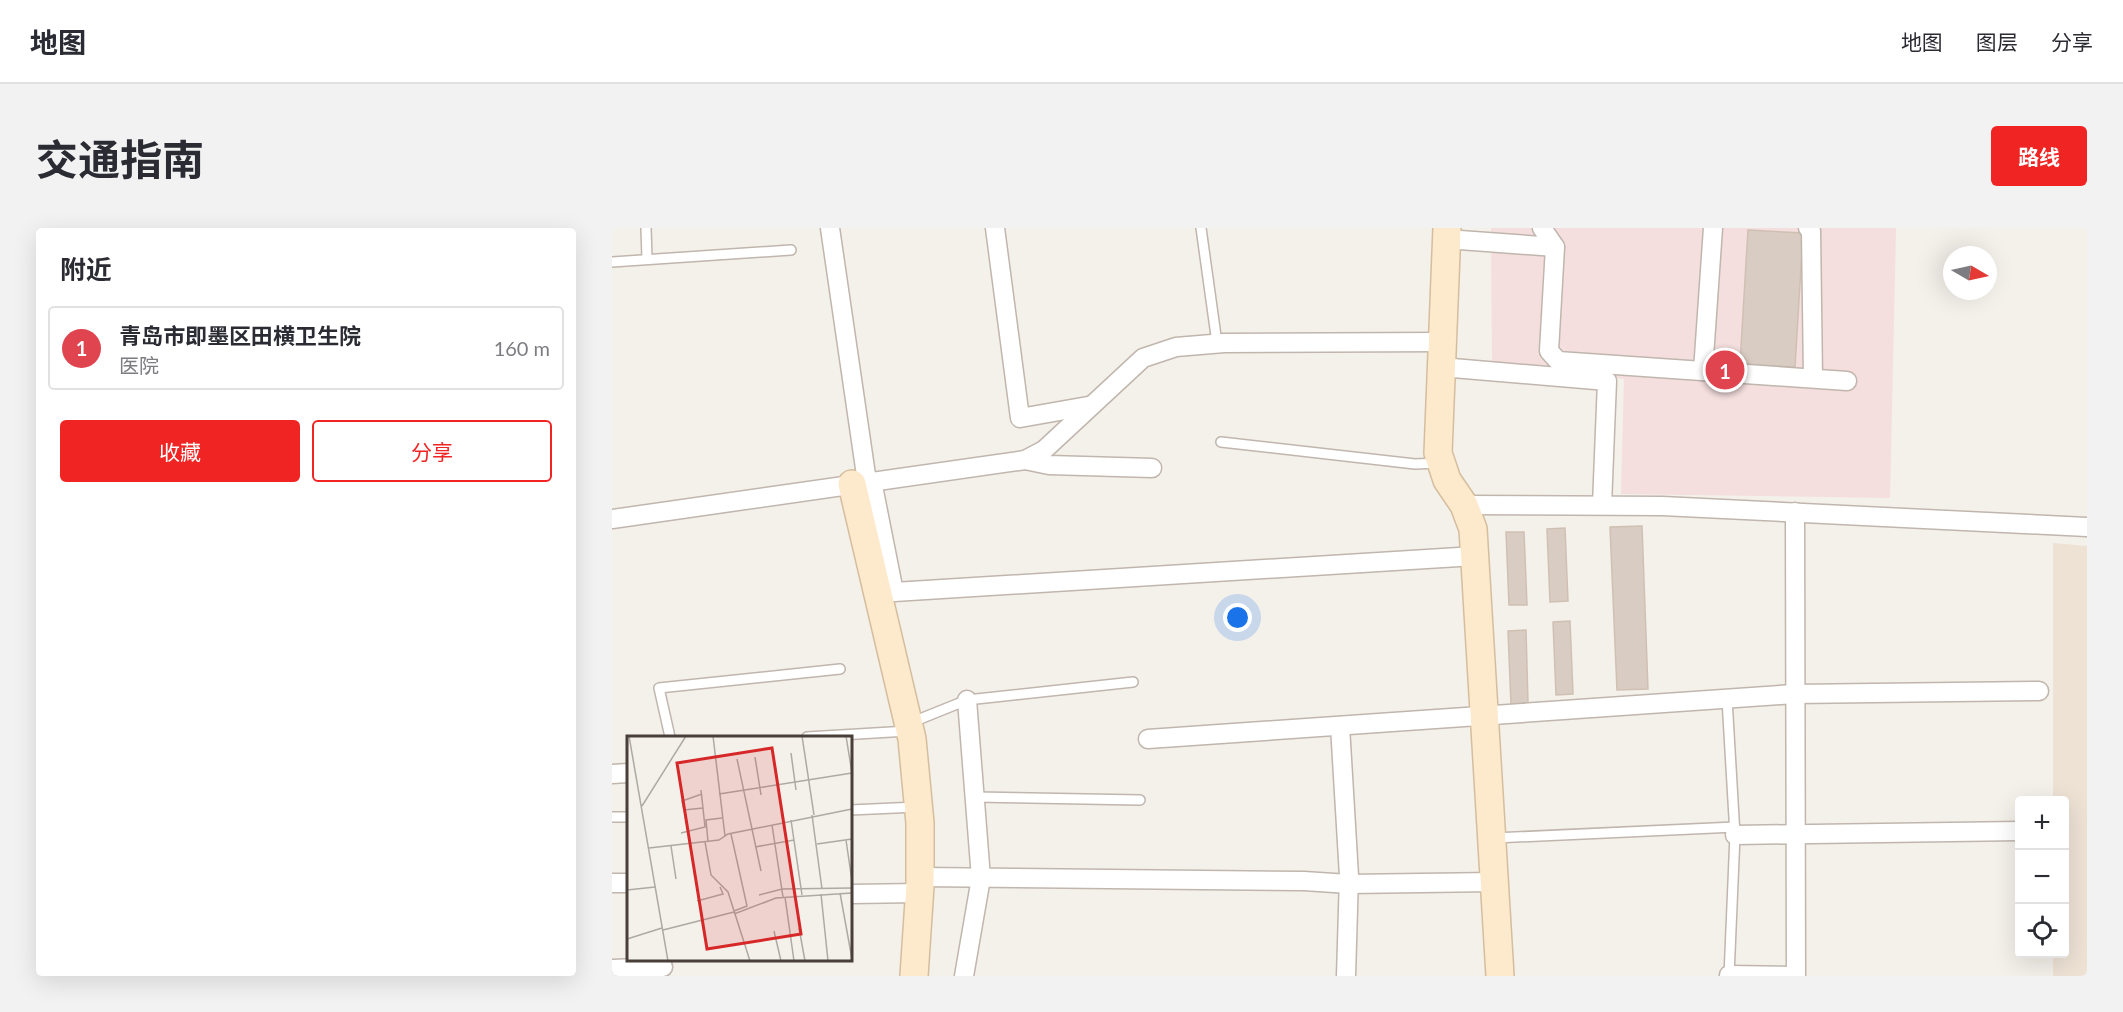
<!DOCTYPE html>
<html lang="zh">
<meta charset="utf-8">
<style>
:root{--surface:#fff;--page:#f2f2f3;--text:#2b2b33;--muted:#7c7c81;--line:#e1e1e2;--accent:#f12424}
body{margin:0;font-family:Lato,"Noto Sans SC",sans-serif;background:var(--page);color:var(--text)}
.controls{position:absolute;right:18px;bottom:18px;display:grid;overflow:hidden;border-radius:6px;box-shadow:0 6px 24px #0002}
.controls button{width:54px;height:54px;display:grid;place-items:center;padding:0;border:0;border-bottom:2px solid var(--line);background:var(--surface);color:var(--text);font:30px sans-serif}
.compass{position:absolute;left:1331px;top:18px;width:54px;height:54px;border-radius:50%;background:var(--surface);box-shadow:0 6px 24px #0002;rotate:99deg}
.you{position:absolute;left:626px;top:390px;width:21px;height:21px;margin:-15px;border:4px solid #fff;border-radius:50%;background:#1a73e8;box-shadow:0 0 0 9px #1a73e833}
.badge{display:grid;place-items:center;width:39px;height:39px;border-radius:50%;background:var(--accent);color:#fff;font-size:20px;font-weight:700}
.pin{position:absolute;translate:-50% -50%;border:3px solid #fff;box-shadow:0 2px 6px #0006}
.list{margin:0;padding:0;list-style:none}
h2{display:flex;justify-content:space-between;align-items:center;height:78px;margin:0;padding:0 24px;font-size:26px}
h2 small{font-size:20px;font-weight:400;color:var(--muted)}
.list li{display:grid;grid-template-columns:39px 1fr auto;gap:18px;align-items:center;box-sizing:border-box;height:84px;margin:0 12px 12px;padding:0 12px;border:2px solid var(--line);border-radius:6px}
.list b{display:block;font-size:22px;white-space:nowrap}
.list p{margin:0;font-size:20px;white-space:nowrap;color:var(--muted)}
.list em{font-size:20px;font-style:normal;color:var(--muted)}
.actions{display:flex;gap:12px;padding:18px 24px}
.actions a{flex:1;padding:14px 0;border:2px solid var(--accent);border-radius:6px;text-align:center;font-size:21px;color:var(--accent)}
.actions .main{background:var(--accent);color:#fff}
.icon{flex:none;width:33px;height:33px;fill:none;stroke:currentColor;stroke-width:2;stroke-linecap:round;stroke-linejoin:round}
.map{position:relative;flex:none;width:1475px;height:748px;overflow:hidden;border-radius:6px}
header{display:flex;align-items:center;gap:36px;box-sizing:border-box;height:84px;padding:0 30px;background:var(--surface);border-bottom:2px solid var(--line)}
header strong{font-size:28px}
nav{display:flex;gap:33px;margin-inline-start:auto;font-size:21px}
.intro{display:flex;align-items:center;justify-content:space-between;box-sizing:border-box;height:144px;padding:0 36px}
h1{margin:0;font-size:42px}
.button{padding:15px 27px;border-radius:6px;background:var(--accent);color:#fff;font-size:21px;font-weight:700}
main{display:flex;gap:36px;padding:0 36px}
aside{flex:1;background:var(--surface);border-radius:6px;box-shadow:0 6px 24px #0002}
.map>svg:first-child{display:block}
.education{fill:#ede2d4}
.medical{fill:#f4dede}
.building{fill:#d9cdc3;stroke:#d0c0b3;stroke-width:1.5}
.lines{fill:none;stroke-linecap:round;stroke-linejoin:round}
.lane-casing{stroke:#c0b6ad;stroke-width:12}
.street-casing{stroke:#c0b6ad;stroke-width:21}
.secondary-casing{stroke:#d5be9e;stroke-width:30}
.lane{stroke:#fff;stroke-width:9}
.street{stroke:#fff;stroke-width:18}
.secondary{stroke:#fde9cc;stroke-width:27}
.inset-road{fill:none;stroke:#afa9a3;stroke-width:1.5}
.view{fill:#d62828;fill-opacity:0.15;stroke:#d62828;stroke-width:3}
.inset-edge{fill:none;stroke:#483f38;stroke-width:3}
</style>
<header>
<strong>地图</strong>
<nav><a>地图</a><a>图层</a><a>分享</a></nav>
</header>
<div class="intro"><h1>交通指南</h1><a class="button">路线</a></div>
<main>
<aside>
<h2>附近<small></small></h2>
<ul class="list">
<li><span class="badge" style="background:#e0444e">1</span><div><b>青岛市即墨区田横卫生院</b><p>医院</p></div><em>160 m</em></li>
</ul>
<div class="actions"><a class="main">收藏</a><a>分享</a></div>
</aside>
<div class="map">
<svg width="1475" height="748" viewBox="0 0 1475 748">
<rect width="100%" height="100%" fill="#f4f0ea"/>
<!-- education -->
<polygon class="education" points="1441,315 1475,318 1475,748 1441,748 1441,726 1452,726 1452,572 1441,572"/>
<!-- medical -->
<polygon class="medical" points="879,0 1284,0 1278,270 1009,266 1012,151 880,134"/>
<!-- building -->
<g class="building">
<polygon points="1136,2 1191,5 1183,139 1128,136"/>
<polygon points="1030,298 1036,461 1005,462 998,299"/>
<polygon points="953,300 956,373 938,374 935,301"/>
<polygon points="894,304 912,304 915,377 897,377"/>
<polygon points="958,393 961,466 944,467 941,394"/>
<polygon points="914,402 916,475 899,476 896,403"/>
</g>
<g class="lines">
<defs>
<g id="lane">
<polyline points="34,0 35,31"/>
<polyline points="589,0 605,115"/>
<polyline points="0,34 179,22"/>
<polyline points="609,214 803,236 827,235"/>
<polyline points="1115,471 1123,607 1117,748"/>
<polyline points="298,495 355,472 521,454"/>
<polyline points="58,509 47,460 228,441"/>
<polyline points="195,509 296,503"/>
<polyline points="363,569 528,572"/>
<polyline points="238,582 305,579"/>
<polyline points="0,589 16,589"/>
<polyline points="882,610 1123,599"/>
</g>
<g id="street">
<polyline points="218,0 255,254"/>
<polyline points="383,0 408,190 476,178"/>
<polyline points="930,0 943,19 937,123 946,133 1235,153"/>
<polyline points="1196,0 1199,3 1201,150"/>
<polyline points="834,11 943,19"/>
<polyline points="829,139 995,153 990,277"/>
<polyline points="1091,143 1101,0"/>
<polyline points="413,232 437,237 540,240"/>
<polyline points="260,253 282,364 863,328"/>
<polyline points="852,277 1050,278 1475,299"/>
<polyline points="1183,284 1184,748"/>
<polyline points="0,291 413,232 432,222 531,130 564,119 612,115 830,114"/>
<polyline points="728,498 737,648 734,748"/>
<polyline points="536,511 1182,466 1427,463"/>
<polyline points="0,546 16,545"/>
<polyline points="1123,607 1408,603"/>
<polyline points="308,649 692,653 737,656 882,654"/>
<polyline points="0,655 16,655"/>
<polyline points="238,666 308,665"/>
<polyline points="0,741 51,739"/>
<polyline points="1117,747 1181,748"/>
<polyline points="352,748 369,650 355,472"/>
</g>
<g id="secondary">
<polyline points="835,0 826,225 835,252 852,277 861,301 888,748"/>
<polyline points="240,256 300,511 308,595 308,658 302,748"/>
</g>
</defs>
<!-- lane casing -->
<use href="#lane" class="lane-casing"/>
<!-- street casing -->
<use href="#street" class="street-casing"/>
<!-- secondary casing -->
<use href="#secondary" class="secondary-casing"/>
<!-- lane -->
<use href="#lane" class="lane"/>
<!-- street -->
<use href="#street" class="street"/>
<!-- secondary -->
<use href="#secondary" class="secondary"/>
</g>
<!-- overview -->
<g transform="translate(15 508)">
<rect width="225" height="225" fill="#f4f0ea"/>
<path class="inset-road" d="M2,0L41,225M86,0L98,100M175,0L187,79M219,0L225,37M164,17L169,54M146,18L152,57M128,21L134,59M110,23L134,135M75,58L55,65L57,74L76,72M92,58L225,37M15,70L59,0M185,79L195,153M164,84L175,159M145,89L156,161M54,97L78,91L74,54M104,98L120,170L107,175M219,104L225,145M78,106L84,139L101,156L123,225M81,106L79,84L95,82M190,108L225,103M44,110L49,143M128,111L167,104M22,112L92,104L101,98L225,73M0,154L28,151M213,157L225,223M194,158L201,225M132,159L155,153L225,152M158,161L167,225M70,165L96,158L93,151M107,178L149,162L225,157M172,192L178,225M36,194L107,176M147,195L154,225M0,203L35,192"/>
<path class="view" d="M145,12L174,198L80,213L50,27Z"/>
<rect width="225" height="225" class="inset-edge"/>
</g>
</svg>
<div class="controls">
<button>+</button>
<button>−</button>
<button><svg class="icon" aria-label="locate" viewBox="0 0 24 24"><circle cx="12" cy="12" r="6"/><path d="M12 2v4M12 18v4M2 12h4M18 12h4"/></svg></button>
</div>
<svg class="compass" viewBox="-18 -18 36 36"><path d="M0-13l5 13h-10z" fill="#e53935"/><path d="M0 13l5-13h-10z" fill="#7c7c81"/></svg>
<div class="you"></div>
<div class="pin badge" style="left:1113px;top:142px;background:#e0444e">1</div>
</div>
</main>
